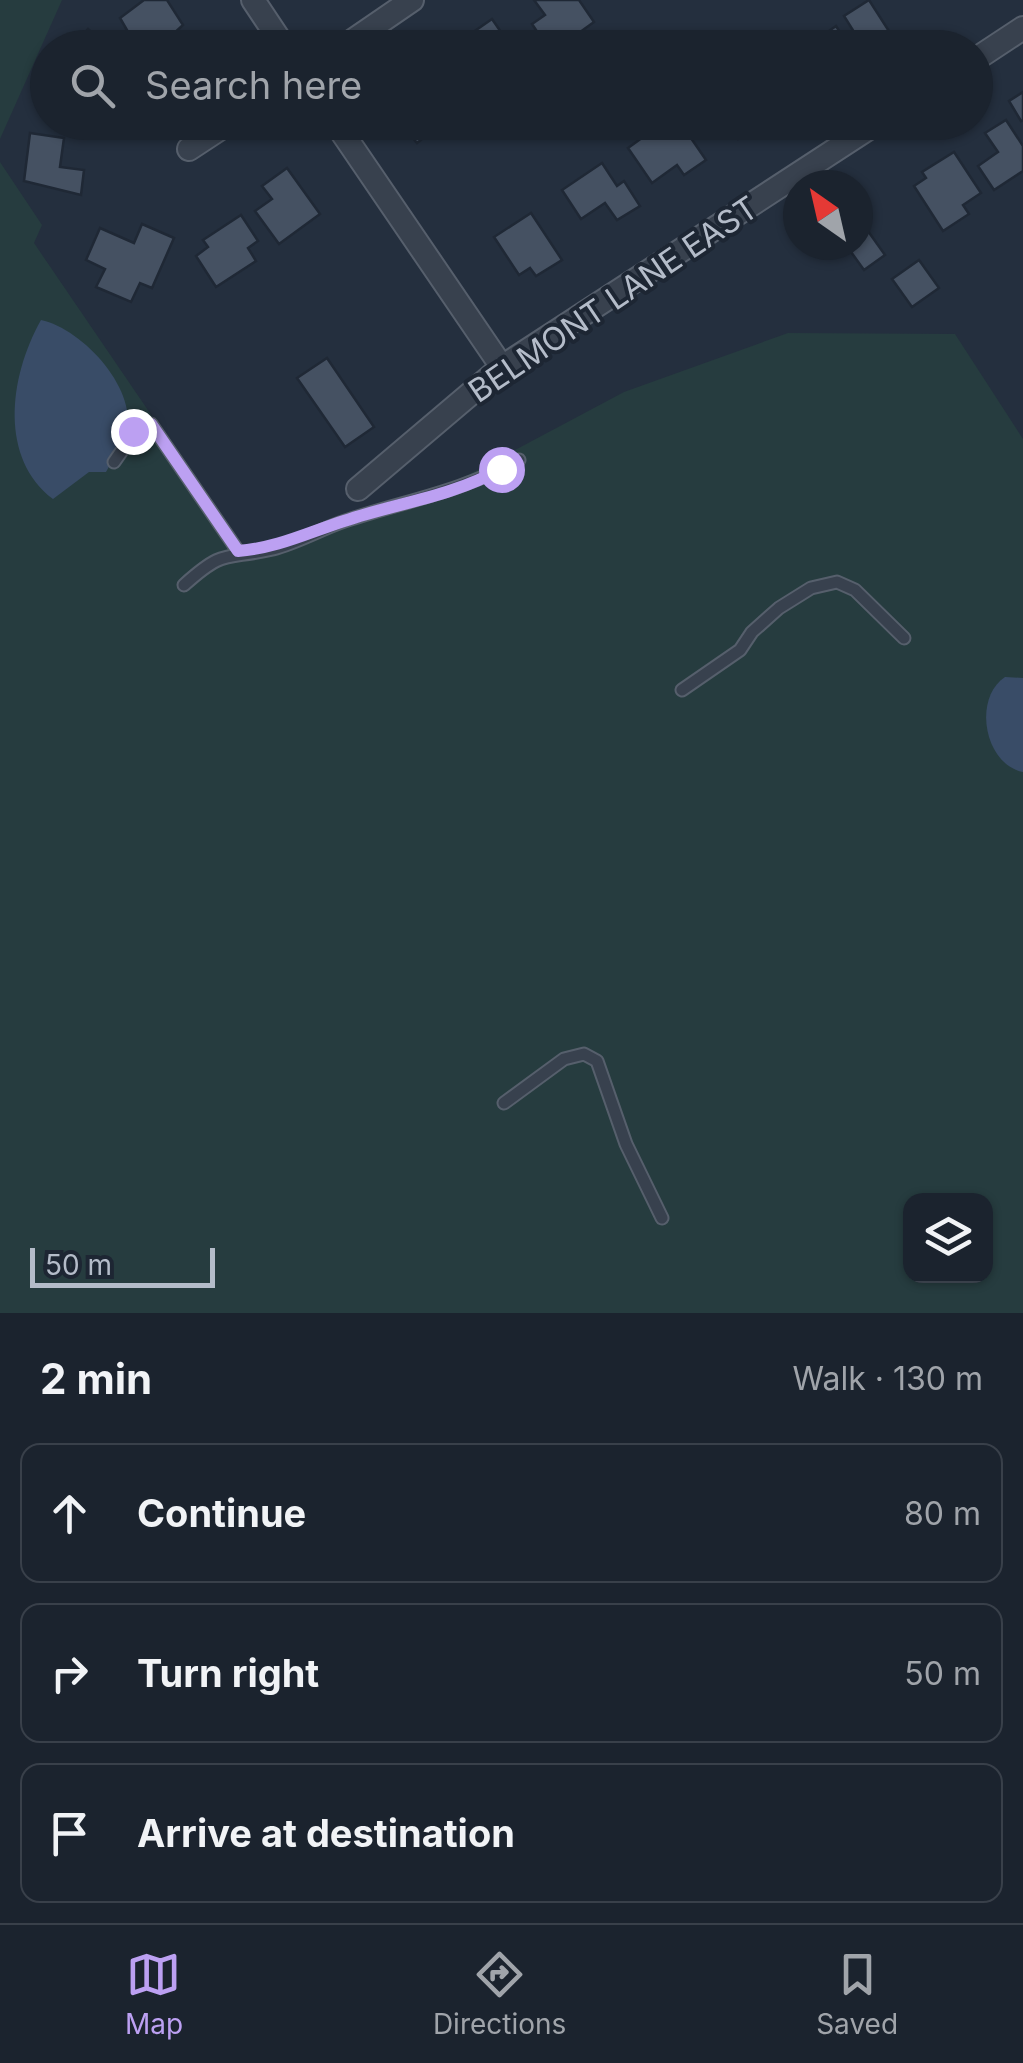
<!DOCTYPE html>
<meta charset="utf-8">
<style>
:root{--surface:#1b232e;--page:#242b36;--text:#f1f3f6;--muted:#a0a4aa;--line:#39404a;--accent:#bca0f2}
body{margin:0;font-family:Inter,sans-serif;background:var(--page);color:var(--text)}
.controls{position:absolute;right:30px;bottom:30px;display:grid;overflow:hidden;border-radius:20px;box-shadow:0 2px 8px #0004}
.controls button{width:90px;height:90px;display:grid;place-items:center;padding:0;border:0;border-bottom:2px solid var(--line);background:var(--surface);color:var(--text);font:50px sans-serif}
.compass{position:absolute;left:783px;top:170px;width:90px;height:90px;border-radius:50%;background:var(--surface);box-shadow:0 2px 8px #0004;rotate:326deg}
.scale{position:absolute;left:30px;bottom:25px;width:185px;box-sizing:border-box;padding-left:10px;border:5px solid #b4bcc9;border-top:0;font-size:28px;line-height:35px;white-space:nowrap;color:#b4bcc9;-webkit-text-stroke:8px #1d2633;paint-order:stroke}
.stop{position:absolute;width:30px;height:30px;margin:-22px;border:8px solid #bca0f2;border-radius:50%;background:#fff}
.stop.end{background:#bca0f2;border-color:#fff;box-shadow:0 2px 10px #0008}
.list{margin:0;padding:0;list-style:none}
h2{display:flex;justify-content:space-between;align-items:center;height:130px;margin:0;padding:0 40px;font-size:42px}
h2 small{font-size:32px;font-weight:400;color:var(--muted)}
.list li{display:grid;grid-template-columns:65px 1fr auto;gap:30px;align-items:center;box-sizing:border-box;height:140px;margin:0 20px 20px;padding:0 20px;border:2px solid var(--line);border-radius:20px}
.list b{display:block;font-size:38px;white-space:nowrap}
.list em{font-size:32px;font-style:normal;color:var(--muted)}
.icon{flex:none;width:55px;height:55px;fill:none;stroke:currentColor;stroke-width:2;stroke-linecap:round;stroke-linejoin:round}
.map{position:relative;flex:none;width:1023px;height:1313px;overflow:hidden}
.search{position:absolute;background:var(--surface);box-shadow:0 2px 8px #0004;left:30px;right:30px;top:30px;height:110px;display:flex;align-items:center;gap:25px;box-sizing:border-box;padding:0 35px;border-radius:55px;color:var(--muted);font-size:38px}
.sheet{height:610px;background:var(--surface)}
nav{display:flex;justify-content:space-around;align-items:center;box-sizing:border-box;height:140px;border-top:2px solid var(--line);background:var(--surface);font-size:28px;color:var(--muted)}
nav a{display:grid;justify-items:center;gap:5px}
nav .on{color:var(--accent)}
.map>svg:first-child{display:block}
.green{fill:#263c3f;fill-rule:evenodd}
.water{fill:#394c67}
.building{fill:#455162;stroke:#1f2835;stroke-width:2.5}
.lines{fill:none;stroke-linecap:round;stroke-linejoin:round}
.service-casing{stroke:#565f6c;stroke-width:15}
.minor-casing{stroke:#565f6c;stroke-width:26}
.service{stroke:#38414e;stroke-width:11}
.minor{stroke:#38414e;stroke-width:22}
.route{stroke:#bca0f2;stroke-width:12}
.labels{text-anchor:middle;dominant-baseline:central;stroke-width:8;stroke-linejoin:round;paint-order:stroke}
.street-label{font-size:32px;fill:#b4bcc9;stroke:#1d2633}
</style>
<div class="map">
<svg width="1023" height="1313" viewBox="0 0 1023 1313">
<rect width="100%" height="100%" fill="#242f3e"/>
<!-- green -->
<g class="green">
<polygon points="0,0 62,0 0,139"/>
<path d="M0,162L42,225L34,243L244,551L434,493L624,392L788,333L955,334L1023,439V1313H0ZM910,1200H986V1276H910Z"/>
</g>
<!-- water -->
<g class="water">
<path d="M41,320C83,329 141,391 126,438C122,449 112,461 106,472H89L53,499C0,459 8,379 41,320Z"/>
<path d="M1005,677L1023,678V772C985,765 972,699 1005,677Z"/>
</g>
<!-- building -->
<g class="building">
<polygon points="144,0 167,0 183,25 158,48 126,48 118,35 127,30 120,18"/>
<polygon points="534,0 579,0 594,22 558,48 548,48 532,24 545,15"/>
<polygon points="869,0 894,39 881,48 864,48 844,16"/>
<polygon points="492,19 512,48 479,48 469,35"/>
<polygon points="836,26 850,48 805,48"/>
<polygon points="88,29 109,48 71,48"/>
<polygon points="1023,92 1023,120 1021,121 1009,101"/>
<polygon points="1006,120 1023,146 1023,171 994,190 978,166 998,152 985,133"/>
<polygon points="400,122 444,122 417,143"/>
<polygon points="726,122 761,122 738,139"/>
<polygon points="682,125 706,160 684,175 677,165 652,183 628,148 657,127 665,138"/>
<polygon points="30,133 64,138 60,167 84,170 81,195 24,181"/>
<polygon points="954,152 981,193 963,205 969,214 943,231 914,186 926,178 922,172"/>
<polygon points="602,163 617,186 624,181 640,206 617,220 605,203 581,219 562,190"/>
<polygon points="287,168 320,214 279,244 255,211 272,199 262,186"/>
<polygon points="531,213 562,260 536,276 530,268 519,275 494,237"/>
<polygon points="241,215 258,241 248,248 256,261 216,287 196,256 208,247 203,240"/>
<polygon points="858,217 885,255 864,270 846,245 858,245"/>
<polygon points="142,224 174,238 152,288 140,283 131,302 96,287 105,269 86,260 100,228 134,243"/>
<polygon points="919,260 939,288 912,307 892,279"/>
<polygon points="327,358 374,427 345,447 297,378"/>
</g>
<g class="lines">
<defs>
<g id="service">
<polyline points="114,462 142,422 151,424 238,551"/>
<path d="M184,585C225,548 224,560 273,549C297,543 321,529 345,521C411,499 455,494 519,460"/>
<polyline points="682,690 740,650 752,632 779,608 811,588 837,582 855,590 904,638"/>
<polyline points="504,1103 564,1059 584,1054 597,1061 626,1144 662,1218"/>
</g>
<g id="minor">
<polyline points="253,0 285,48"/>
<polyline points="342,48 412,0"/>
<polyline points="976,59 1023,28"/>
<polyline points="335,122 502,367"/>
<polyline points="189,149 230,122"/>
<polyline points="358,489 502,367 878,122"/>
</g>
</defs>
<!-- service casing -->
<use href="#service" class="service-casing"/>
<!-- minor casing -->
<use href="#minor" class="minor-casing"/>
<!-- service -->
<use href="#service" class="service"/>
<!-- minor -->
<use href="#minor" class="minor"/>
</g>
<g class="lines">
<!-- route -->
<path class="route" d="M133,431L142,422L151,424L238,551C277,548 307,533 344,521C397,503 451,497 501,469"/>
</g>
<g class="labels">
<!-- street labels -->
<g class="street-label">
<text transform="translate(613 299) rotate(-34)">BELMONT LANE EAST</text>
</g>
</g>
</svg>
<div class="controls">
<button><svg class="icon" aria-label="layers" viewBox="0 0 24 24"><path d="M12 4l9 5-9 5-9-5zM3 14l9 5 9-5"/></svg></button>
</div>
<svg class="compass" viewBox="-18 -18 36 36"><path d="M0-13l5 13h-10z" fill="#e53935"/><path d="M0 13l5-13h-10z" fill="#a0a4aa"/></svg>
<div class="scale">50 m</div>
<div class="stop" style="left:501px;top:469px"></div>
<div class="stop end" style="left:133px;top:431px"></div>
<div class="search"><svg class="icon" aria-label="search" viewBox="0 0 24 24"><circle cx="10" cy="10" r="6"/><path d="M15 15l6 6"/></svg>Search here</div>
</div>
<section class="sheet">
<h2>2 min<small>Walk · 130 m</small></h2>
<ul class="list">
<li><svg class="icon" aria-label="ahead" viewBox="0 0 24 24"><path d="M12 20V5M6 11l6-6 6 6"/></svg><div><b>Continue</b></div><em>80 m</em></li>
<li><svg class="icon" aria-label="right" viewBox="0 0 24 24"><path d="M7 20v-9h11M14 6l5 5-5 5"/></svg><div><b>Turn right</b></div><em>50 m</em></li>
<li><svg class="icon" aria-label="arrive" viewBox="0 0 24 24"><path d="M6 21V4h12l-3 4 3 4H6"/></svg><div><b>Arrive at destination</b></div></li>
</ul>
</section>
<nav>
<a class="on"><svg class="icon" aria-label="map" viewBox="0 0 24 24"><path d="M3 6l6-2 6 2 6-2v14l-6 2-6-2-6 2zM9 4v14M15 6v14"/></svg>Map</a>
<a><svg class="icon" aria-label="directions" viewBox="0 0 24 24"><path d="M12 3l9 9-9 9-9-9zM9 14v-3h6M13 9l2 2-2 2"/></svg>Directions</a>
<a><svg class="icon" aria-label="saved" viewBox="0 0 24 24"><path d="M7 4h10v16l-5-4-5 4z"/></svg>Saved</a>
</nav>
